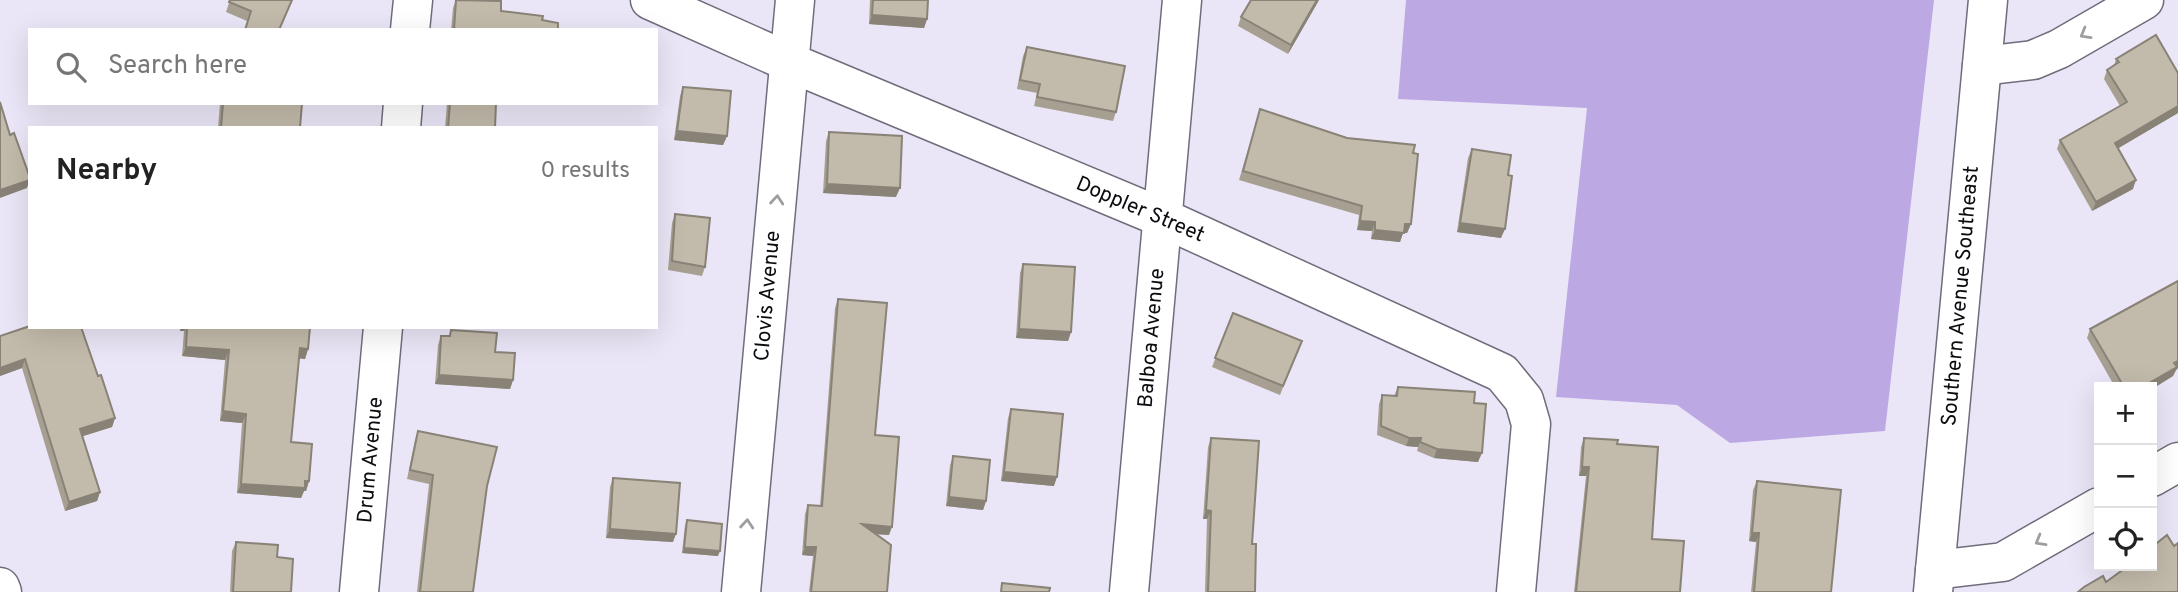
<!DOCTYPE html>
<meta charset="utf-8">
<style>
:root{--surface:#fff;--page:#f2f2f2;--text:#222;--muted:#767676;--line:#e0e0e0}
body{margin:0;font-family:Overpass,sans-serif;background:var(--page);color:var(--text)}
.controls{position:absolute;right:21px;bottom:21px;display:grid;overflow:hidden;border-radius:0px;box-shadow:0 7px 28px #0002}
.controls button{width:63px;height:63px;display:grid;place-items:center;padding:0;border:0;border-bottom:2px solid var(--line);background:var(--surface);color:var(--text);font:35px sans-serif}
.list{margin:0;padding:0;list-style:none}
h2{display:flex;justify-content:space-between;align-items:center;height:91px;margin:0;padding:0 28px;font-size:30px}
h2 small{font-size:23px;font-weight:400;color:var(--muted)}
.icon{flex:none;width:38px;height:38px;fill:none;stroke:currentColor;stroke-width:2;stroke-linecap:round;stroke-linejoin:round}
.map{position:relative;flex:none;width:2178px;height:592px;overflow:hidden}
.search{position:absolute;background:var(--surface);box-shadow:0 7px 28px #0002;left:28px;top:28px;width:630px;height:77px;display:flex;align-items:center;gap:18px;box-sizing:border-box;padding:0 24px;border-radius:0px;color:var(--muted);font-size:26px}
.panel{position:absolute;background:var(--surface);box-shadow:0 7px 28px #0002;left:28px;top:126px;width:630px;height:203px;border-radius:0px}
.map>svg:first-child{display:block}
.forest{fill:#bca8e3}
.lines{fill:none;stroke-linecap:round;stroke-linejoin:round}
.minor-casing{stroke:#716c7b;stroke-width:41}
.tertiary-casing{stroke:#716c7b;stroke-width:41}
.secondary-casing{stroke:#716c7b;stroke-width:41}
.minor{stroke:#fff;stroke-width:38}
.tertiary{stroke:#fff;stroke-width:38}
.secondary{stroke:#fff;stroke-width:38}
.wall{fill:#a7a092}
.shaded-wall{fill:#888277}
.building{fill:#c2baaa;stroke:#888277;stroke-width:2}
.oneway{stroke:#9e9d9f}
.labels{text-anchor:middle;dominant-baseline:central;stroke-width:5;stroke-linejoin:round;paint-order:stroke}
.street-label{font-size:21px;fill:#0c0b10;stroke:#fff}
</style>
<div class="map">
<svg width="2178" height="592" viewBox="0 0 2178 592">
<rect width="100%" height="100%" fill="#ebe6f7"/>
<!-- forest -->
<polygon class="forest" points="1406,0 1934,0 1885,431 1730,443 1677,405 1556,397 1587,108 1398,99"/>
<g class="lines">
<defs>
<g id="minor">
<polyline points="650,0 789,62 1163,218 1502,373 1524,400 1531,424 1516,592"/>
<polyline points="410,30 413,0"/>
<polyline points="1982,66 2033,60 2059,49 2144,0"/>
<polyline points="401,128 403,103"/>
<polyline points="2152,477 2178,462"/>
<polyline points="1935,570 2003,562 2099,507"/>
<polyline points="359,592 383,327"/>
<polyline points="741,592 795,0"/>
<polyline points="1129,592 1182,0"/>
</g>
<polyline id="tertiary" points="0,587 2,592"/>
<polyline id="secondary" points="1933,592 1988,0"/>
</defs>
<!-- minor casing -->
<use href="#minor" class="minor-casing"/>
<!-- tertiary casing -->
<use href="#tertiary" class="tertiary-casing"/>
<!-- secondary casing -->
<use href="#secondary" class="secondary-casing"/>
<!-- minor -->
<use href="#minor" class="minor"/>
<!-- tertiary -->
<use href="#tertiary" class="tertiary"/>
<!-- secondary -->
<use href="#secondary" class="secondary"/>
</g>
<!-- wall -->
<g class="wall">
<polygon points="230,0 292,0 247,21 226,12"/>
<polygon points="456,0 542,20 558,30 451,30 453,8"/>
<polygon points="870,0 928,0 927,19 924,28 869,24"/>
<polygon points="1319,0 1288,54 1238,26 1241,17"/>
<polygon points="1027,47 1116,112 1113,121 1034,106 1037,93 1017,89 1023,56"/>
<polygon points="2116,59 2178,73 2178,113 2118,148 2133,189 2092,211 2057,149 2060,140 2120,106 2104,79 2107,70 2114,66"/>
<polygon points="683,87 727,136 723,145 674,140 680,96"/>
<polygon points="220,103 302,103 300,128 218,128"/>
<polygon points="447,103 496,103 495,128 445,128"/>
<polygon points="1260,109 1347,138 1413,153 1411,224 1407,233 1403,233 1400,242 1371,239 1372,231 1357,230 1359,215 1239,180"/>
<polygon points="829,132 896,197 823,193 826,141"/>
<polygon points="1472,149 1508,175 1501,238 1457,232 1468,158"/>
<polygon points="675,214 705,267 702,276 668,270 672,223"/>
<polygon points="1023,264 1071,332 1068,341 1016,338 1020,273"/>
<polygon points="2178,281 2178,368 2176,370 2173,376 2152,389 2152,387 2115,387 2087,338 2090,329"/>
<polygon points="838,299 875,435 889,535 876,534 887,592 809,592 813,556 802,555 805,514 808,505 820,506 835,308"/>
<polygon points="1233,313 1302,341 1280,395 1212,367"/>
<polygon points="180,327 310,327 308,349 305,359 299,358 291,442 309,481 306,491 304,491 301,498 237,493 242,423 220,421 225,360 182,356 184,331 180,331"/>
<polygon points="451,330 495,352 513,380 510,389 435,384 438,345 441,336 449,336"/>
<polygon points="0,336 98,376 115,418 112,427 83,436 100,492 97,501 65,511 22,368 0,376"/>
<polygon points="1398,387 1474,403 1478,462 1434,458 1417,451 1418,447 1406,446 1377,435 1379,404 1382,395 1394,396"/>
<polygon points="1011,409 1054,486 1001,481 1008,418"/>
<polygon points="418,431 487,486 473,592 417,592 429,484 407,479 415,440"/>
<polygon points="1211,438 1252,544 1255,592 1205,592 1207,519 1203,519 1208,447"/>
<polygon points="1584,438 1617,444 1652,539 1680,592 1574,592 1586,476 1579,476 1581,447"/>
<polygon points="953,456 986,501 983,510 946,506 950,465"/>
<polygon points="613,478 673,542 606,538 610,487"/>
<polygon points="1757,481 1831,592 1751,592 1756,542 1749,541 1753,490"/>
<polygon points="687,520 718,556 682,553 685,525"/>
<polygon points="236,542 277,557 291,592 230,592 232,551"/>
</g>
<!-- shaded-wall -->
<g class="shaded-wall">
<polygon points="1317,0 1319,0 1288,54 1291,45"/>
<polygon points="872,15 927,19 924,28 869,24"/>
<polygon points="2178,106 2178,113 2112,152 2115,143"/>
<polygon points="677,131 727,136 723,145 674,140"/>
<polygon points="30,180 27,188 0,198 0,190"/>
<polygon points="2136,180 2133,189 2092,211 2096,202"/>
<polygon points="827,184 900,188 896,197 823,193"/>
<polygon points="1360,221 1375,222 1372,231 1357,230"/>
<polygon points="1460,223 1505,229 1501,238 1457,232"/>
<polygon points="1405,224 1411,224 1407,233 1403,233 1400,242 1371,239 1375,230"/>
<polygon points="182,327 186,327 184,331 180,331"/>
<polygon points="1019,329 1071,332 1068,341 1016,338"/>
<polygon points="186,347 229,350 225,360 182,356"/>
<polygon points="300,348 308,349 305,359 296,358"/>
<polygon points="25,359 22,368 0,376 0,368"/>
<polygon points="2178,361 2178,368 2176,370 2173,376 2152,389 2152,387 2142,387"/>
<polygon points="439,375 513,380 510,389 435,384"/>
<polygon points="223,411 246,414 242,423 220,421"/>
<polygon points="115,418 112,427 77,438 80,429"/>
<polygon points="1409,438 1421,438 1418,447 1406,446"/>
<polygon points="1437,449 1482,453 1478,462 1434,458"/>
<polygon points="1582,467 1589,467 1586,476 1579,476"/>
<polygon points="1004,472 1057,477 1054,486 1001,481"/>
<polygon points="309,481 306,491 304,491 301,498 237,493 241,484"/>
<polygon points="100,492 97,501 65,511 69,502"/>
<polygon points="949,497 986,501 983,510 946,506"/>
<polygon points="1206,510 1211,511 1207,519 1203,519"/>
<polygon points="862,524 892,527 889,535 859,533"/>
<polygon points="610,529 676,534 673,542 606,538"/>
<polygon points="1752,533 1759,533 1756,542 1749,541"/>
<polygon points="805,547 816,547 813,556 802,555"/>
<polygon points="684,548 720,551 718,556 682,553"/>
</g>
<!-- building -->
<g class="building">
<polygon points="230,0 292,0 279,30 245,30 251,11 229,2"/>
<polygon points="456,0 501,1 501,11 543,16 542,20 558,23 558,30 454,30"/>
<polygon points="873,0 928,0 927,19 872,15"/>
<polygon points="1251,0 1317,0 1291,45 1241,17"/>
<polygon points="2156,35 2178,73 2178,106 2115,143 2136,180 2096,202 2060,140 2127,102 2107,70 2119,62 2116,59"/>
<polygon points="1027,47 1125,66 1116,112 1037,97 1040,84 1020,80"/>
<polygon points="683,87 731,91 727,136 677,131"/>
<polygon points="0,102 10,135 14,133 30,178 30,180 0,190"/>
<polygon points="223,103 302,103 300,128 221,128"/>
<polygon points="450,103 496,103 495,128 448,128"/>
<polygon points="1260,109 1347,138 1415,145 1413,153 1418,154 1411,224 1405,224 1404,233 1375,230 1375,222 1360,221 1362,206 1243,171"/>
<polygon points="829,132 902,136 900,188 827,184"/>
<polygon points="1472,149 1511,155 1508,175 1512,176 1505,229 1460,223"/>
<polygon points="675,214 710,218 705,267 672,261"/>
<polygon points="1023,264 1075,267 1071,332 1019,329"/>
<polygon points="2178,281 2178,361 2174,363 2177,367 2142,387 2124,387 2090,329"/>
<polygon points="838,299 887,303 875,435 899,437 892,527 862,524 891,545 887,592 811,592 816,547 805,547 808,505 822,506"/>
<polygon points="1233,313 1302,341 1283,386 1215,358"/>
<polygon points="30,326 30,327 81,327 98,376 101,375 115,418 80,429 100,492 69,502 25,359 0,368 0,336"/>
<polygon points="187,327 310,327 308,349 300,348 291,442 312,444 309,481 305,481 305,488 241,484 246,414 223,411 229,350 186,347"/>
<polygon points="451,330 497,333 495,352 515,353 513,380 439,375 441,336 450,336"/>
<polygon points="1398,387 1475,392 1474,403 1486,404 1482,453 1437,449 1420,442 1421,438 1409,438 1381,426 1382,395 1397,396"/>
<polygon points="1011,409 1063,414 1057,477 1004,472"/>
<polygon points="418,431 497,447 487,486 473,592 420,592 433,475 410,470"/>
<polygon points="1211,438 1259,441 1252,544 1256,544 1255,592 1208,592 1211,511 1206,510"/>
<polygon points="1584,438 1618,440 1617,444 1658,447 1652,539 1684,541 1680,592 1576,592 1589,467 1582,467"/>
<polygon points="953,456 990,460 986,501 949,497"/>
<polygon points="613,478 680,483 676,534 610,529"/>
<polygon points="1757,481 1841,490 1831,592 1754,592 1759,533 1752,533"/>
<polygon points="687,520 722,524 720,551 684,548"/>
<polygon points="2167,535 2174,546 2178,543 2178,592 2078,592 2084,587 2103,576 2106,582 2128,566 2152,566 2152,547"/>
<polygon points="236,542 278,545 277,557 293,559 291,592 233,592"/>
<polygon points="1002,583 1050,588 1049,592 1001,592"/>
</g>
<!-- one-way arrows -->
<defs><path id="oneway-chevron" d="M-2-3.5L2.5 0L-2 3.5" fill="none" stroke-width="1.6" stroke-linecap="round" stroke-linejoin="round" transform="scale(1.75)"/></defs>
<g class="oneway">
<use href="#oneway-chevron" transform="translate(2085 34) rotate(150)"/>
<use href="#oneway-chevron" transform="translate(777 200) rotate(-85)"/>
<use href="#oneway-chevron" transform="translate(747 524) rotate(-85)"/>
<use href="#oneway-chevron" transform="translate(2040 541) rotate(150)"/>
</g>
<g class="labels">
<!-- street labels -->
<g class="street-label">
<text transform="translate(1140 210) rotate(23)">Doppler Street</text>
<text transform="translate(768 296) rotate(-85)">Clovis Avenue</text>
<text transform="translate(1961 296) rotate(-85)">Southern Avenue Southeast</text>
<text transform="translate(1152 338) rotate(-85)">Balboa Avenue</text>
<text transform="translate(371 460) rotate(-85)">Drum Avenue</text>
</g>
</g>
</svg>
<div class="controls">
<button>+</button>
<button>−</button>
<button><svg class="icon" aria-label="locate" viewBox="0 0 24 24"><circle cx="12" cy="12" r="6"/><path d="M12 2v4M12 18v4M2 12h4M18 12h4"/></svg></button>
</div>
<div class="search"><svg class="icon" aria-label="search" viewBox="0 0 24 24"><circle cx="10" cy="10" r="6"/><path d="M15 15l6 6"/></svg>Search here</div>
<section class="panel">
<h2>Nearby<small>0 results</small></h2>
<ul class="list">
</ul>
</section>
</div>
